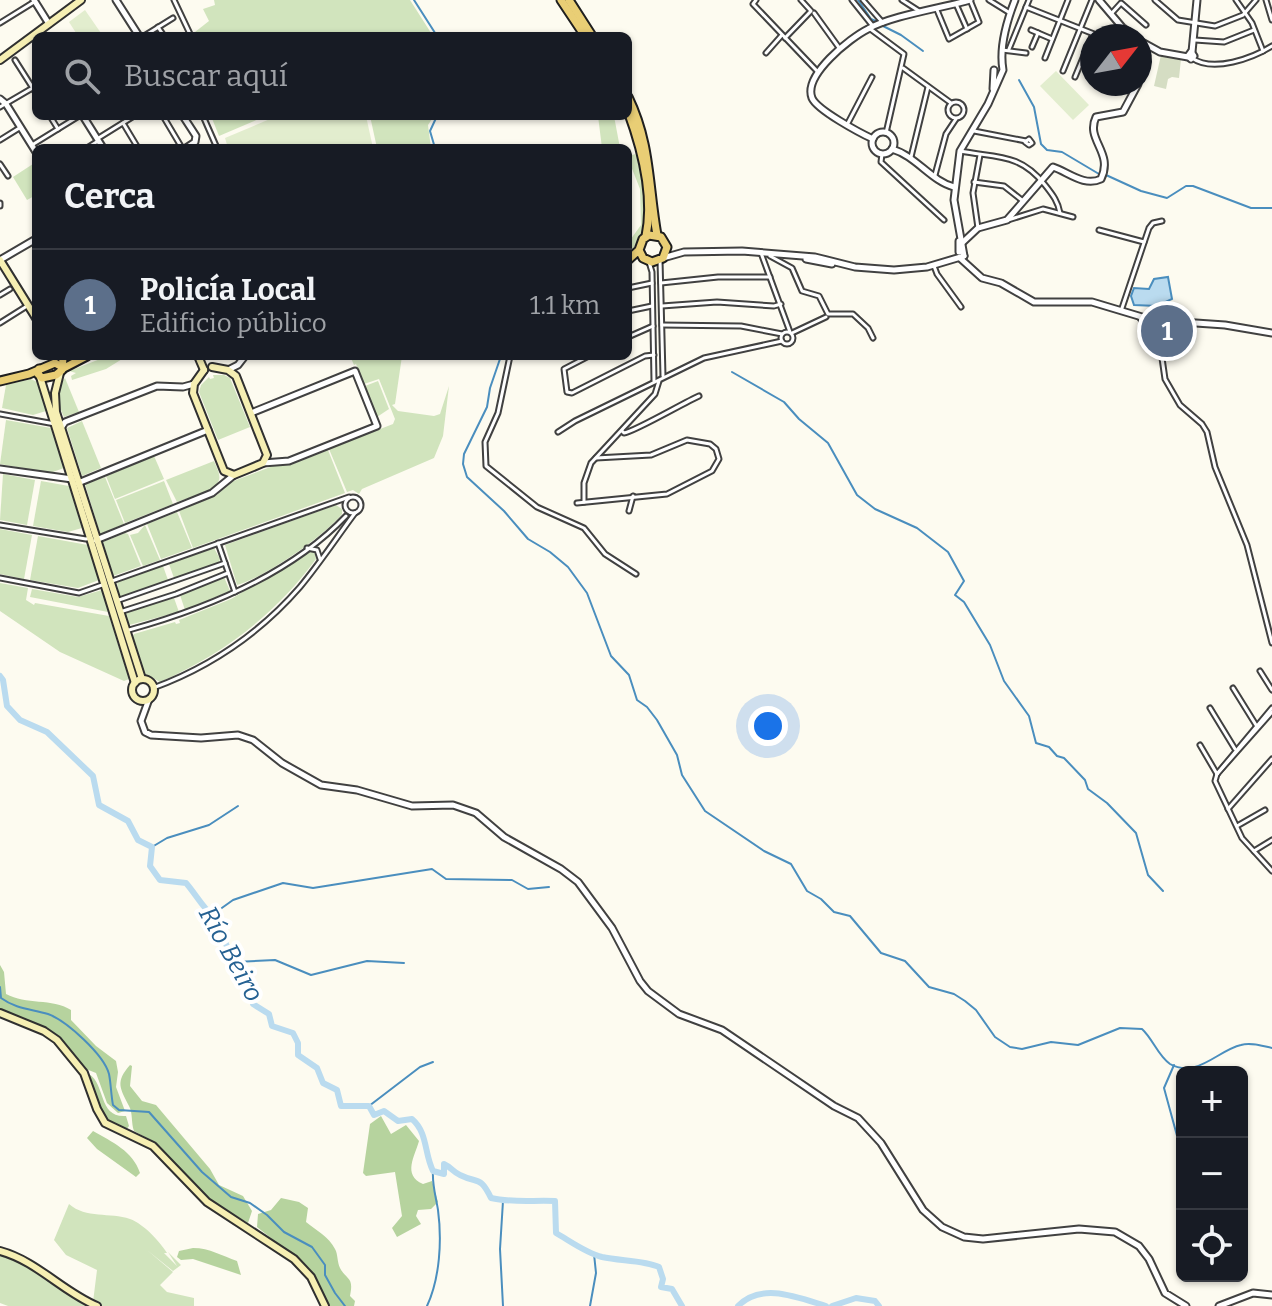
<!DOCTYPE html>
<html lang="es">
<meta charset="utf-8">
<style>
:root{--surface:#171b24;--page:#242831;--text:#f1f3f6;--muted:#9ea1a6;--line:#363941;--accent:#d39ea1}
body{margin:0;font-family:Bitter,serif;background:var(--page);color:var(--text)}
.controls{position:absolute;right:24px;bottom:24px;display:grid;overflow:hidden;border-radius:12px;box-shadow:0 2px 6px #0004}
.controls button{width:72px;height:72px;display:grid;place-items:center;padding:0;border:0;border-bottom:2px solid var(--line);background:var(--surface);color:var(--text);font:40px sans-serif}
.compass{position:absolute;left:1080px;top:24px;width:72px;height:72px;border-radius:50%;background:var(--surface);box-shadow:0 2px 6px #0004;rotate:59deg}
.you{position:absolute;left:768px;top:726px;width:28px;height:28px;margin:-20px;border:6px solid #fff;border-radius:50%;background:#1a73e8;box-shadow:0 0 0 12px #1a73e833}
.badge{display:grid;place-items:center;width:52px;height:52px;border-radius:50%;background:var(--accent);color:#fff;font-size:26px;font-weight:700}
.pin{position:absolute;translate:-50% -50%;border:4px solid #fff;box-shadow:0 2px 8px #0006}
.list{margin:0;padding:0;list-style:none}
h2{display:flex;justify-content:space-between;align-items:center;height:104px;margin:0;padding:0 32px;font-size:34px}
h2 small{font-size:26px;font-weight:400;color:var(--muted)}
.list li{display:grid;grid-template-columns:52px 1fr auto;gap:24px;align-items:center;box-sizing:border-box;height:112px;padding:0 32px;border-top:2px solid var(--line)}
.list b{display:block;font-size:30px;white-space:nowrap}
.list p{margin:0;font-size:26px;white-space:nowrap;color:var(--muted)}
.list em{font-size:26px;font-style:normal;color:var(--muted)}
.icon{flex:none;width:44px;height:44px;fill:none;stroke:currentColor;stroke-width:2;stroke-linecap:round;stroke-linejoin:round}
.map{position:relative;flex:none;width:1272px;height:1306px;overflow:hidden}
.search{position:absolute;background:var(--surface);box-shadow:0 2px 6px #0004;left:32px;top:32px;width:600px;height:88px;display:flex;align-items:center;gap:20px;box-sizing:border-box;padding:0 28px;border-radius:12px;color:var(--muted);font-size:30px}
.panel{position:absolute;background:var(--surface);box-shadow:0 2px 6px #0004;left:32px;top:144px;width:600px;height:216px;border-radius:12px}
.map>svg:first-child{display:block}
.green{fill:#d1e4bd}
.forest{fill:#b6d39e}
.cemetery{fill:#d5ddc3}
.pitch{fill:#e2edce}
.water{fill:#badbef;stroke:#4a8ebe;stroke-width:2}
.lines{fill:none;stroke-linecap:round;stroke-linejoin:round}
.stream{stroke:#4a8ebe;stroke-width:2}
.river{stroke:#badbef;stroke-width:6}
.minor-casing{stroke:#414141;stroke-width:7}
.tertiary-casing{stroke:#414141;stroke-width:9}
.secondary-casing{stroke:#303030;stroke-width:10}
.primary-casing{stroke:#1f1f1f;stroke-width:11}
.minor{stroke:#fff;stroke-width:3}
.tertiary{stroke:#fff;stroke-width:5}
.secondary{stroke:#f6efb3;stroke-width:6}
.primary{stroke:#e9ce75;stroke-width:7}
.labels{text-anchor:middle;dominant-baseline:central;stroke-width:8;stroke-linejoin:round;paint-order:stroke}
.water-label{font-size:26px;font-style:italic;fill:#256192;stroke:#fff}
</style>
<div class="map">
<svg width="1272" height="1306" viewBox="0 0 1272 1306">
<rect width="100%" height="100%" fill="#fdfbf0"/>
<!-- green -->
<g class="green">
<polygon points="214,0 410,0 433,36 196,36 195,32 209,21 203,9 215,5"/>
<polygon points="211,116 266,116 219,136"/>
<polygon points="370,116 434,116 428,125 431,148 377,148"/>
<polygon points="598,116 614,116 620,148 602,148"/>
<path d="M635,154C641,162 647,216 643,229C642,233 630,255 628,257V243L641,225L640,189L629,161L630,156Z"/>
<polygon points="36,162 36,195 27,200 13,177"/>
<polygon points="108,356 127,356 106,369 72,380 71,376 76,373 69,371"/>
<polygon points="350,356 402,356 395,404 392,405 398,411 434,416 440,414 449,386 443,436 434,458 362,489 359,494 353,490 347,492 329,449 393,424 395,419 379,379 364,384 356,364 354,365"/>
<polygon points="213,375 224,375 230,378 250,427 218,440 199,392 201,385 209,377 210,379 214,378"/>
<path d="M65,378L79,412L64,417C58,405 55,389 65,378Z"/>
<polygon points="31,379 37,382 46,411 33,415 2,408 6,385"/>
<polygon points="378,381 389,409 377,417 365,386"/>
<polygon points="6,420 51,428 64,468 50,473 0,464"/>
<polygon points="82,421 101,468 82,476 67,428"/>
<polygon points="328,450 345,493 193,548 179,511 217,495 231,482 273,466 291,465"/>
<polygon points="154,456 164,479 115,499 106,476"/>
<path d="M214,461C216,466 221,475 219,480C215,492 187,498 177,502L166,480Z"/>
<polygon points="3,474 35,480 27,525 0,520"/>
<polygon points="105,477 124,524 100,534 85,484"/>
<polygon points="41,481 69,486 82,528 68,532 33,526"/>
<polygon points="164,481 173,504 125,523 116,500"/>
<path d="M336,505L342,509V514C326,535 262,579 237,585L225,545Z"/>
<polygon points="177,512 192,548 161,559 147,524"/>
<polygon points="145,525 160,560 143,566 130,535 138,533"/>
<polygon points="0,529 32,535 24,579 0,574"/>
<polygon points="125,533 128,534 141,566 113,576 103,542"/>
<polygon points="38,536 88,545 99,580 78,588 30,580"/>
<polygon points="214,548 220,559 219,562 174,578 169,564"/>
<path d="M311,551L315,554L316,559C275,615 223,654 160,682L142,672L132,637L134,634L175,622L176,624L180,623L179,620L231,599Z"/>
<polygon points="163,566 168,580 122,597 119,596 117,582"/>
<polygon points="224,577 230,591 185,610 180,595"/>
<polygon points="0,583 28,588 26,600 34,605 35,603 109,616 129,679 124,681 60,652 0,611"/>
<polygon points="32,589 78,597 102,590 108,612 30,597"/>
<polygon points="174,598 179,612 129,625 125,613 127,611"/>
<path d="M69,1204C86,1219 110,1212 130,1219C144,1224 160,1242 167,1253H164L177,1266L168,1252L181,1265L173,1271L147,1250L173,1272L160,1285L167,1292L194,1298V1306H102L93,1302L97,1270L66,1255L54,1240Z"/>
<polygon points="0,1253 31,1266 93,1306 8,1306 0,1303"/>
</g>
<!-- forest -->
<g class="forest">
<path d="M0,965L4,972L6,994C26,1005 52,998 71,1010V1020L96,1046L116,1061L118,1072L116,1087L125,1111L118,1113L107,1103L96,1073L86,1069L52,1032L0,1009Z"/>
<path d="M130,1065L132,1066L130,1086L142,1101L156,1105L210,1169L219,1185L243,1196L252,1211L248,1223L212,1201L154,1142L134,1131C131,1123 133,1113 129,1106C120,1088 115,1082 130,1065Z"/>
<path d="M89,1074C106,1085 98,1118 126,1116L129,1126L126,1130C93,1119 100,1100 89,1074Z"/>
<path d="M381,1116L391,1134L406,1125L419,1141C415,1156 402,1175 423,1184L432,1181L438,1202L431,1209L418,1210L416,1216L421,1224L397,1237L392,1228L402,1216L395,1172L366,1176L363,1173L370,1124Z"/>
<path d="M93,1131C112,1142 133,1151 140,1173L136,1177L97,1149L87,1138Z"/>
<path d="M281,1198L299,1202L308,1208L306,1222C316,1230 329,1237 335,1249C338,1254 337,1262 340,1268C347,1281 354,1276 350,1296L355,1301L354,1306H328L310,1269L257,1227L258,1214L271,1210Z"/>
<path d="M193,1248C210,1248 222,1256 237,1261L241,1275L193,1259L181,1260L177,1257L179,1251Z"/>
</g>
<!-- cemetery -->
<polygon class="cemetery" points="1161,55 1181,59 1179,78 1172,77 1168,79 1166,89 1154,86"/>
<!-- pitch -->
<g class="pitch">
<polygon points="85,10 103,36 78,36 69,22"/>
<polygon points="1056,71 1089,105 1073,120 1040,86"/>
<polygon points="277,116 366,116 373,148 228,148 225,138"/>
</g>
<!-- water -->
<polygon class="water" points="1168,277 1172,299 1157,306 1134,305 1131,296 1134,288 1149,289 1154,279"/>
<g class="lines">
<!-- stream -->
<g class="stream">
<polyline points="414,0 437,36"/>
<polyline points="858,0 871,19 878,22"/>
<polyline points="883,26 901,35 923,51"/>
<polyline points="1019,80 1034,107 1041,144 1047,150 1062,152 1099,174"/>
<polyline points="435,148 430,131 437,116"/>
<polyline points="1106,175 1141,191 1167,198 1186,186 1193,186 1251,208 1272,208"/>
<path d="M501,356L490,388L487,407L464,454L463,464L467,477L504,511L528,539L550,552L568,567L587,593L611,656L629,675L637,700L647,707L657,720L677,755L682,775L705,811L764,851L791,864L807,891L821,899L834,912L850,916L881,953L905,961L929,987L954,994L965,1001L976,1010L995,1037L1010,1047L1022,1049L1051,1042L1078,1045L1120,1028L1142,1029C1153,1039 1158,1056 1170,1064C1197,1079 1218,1050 1241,1045C1251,1042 1262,1046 1272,1048"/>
<polyline points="732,372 784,402 799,419 828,443 857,495 875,509 917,528 948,552 964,581 955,595 964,602 990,645 1004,681 1029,716 1036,743 1049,747 1057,756 1064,758 1085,780 1088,789 1107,803 1136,833 1148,875 1163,891"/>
<polyline points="152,847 167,838 209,825 238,806"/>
<polyline points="212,915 233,900 283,883 313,888 432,869 446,879 512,880 528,889 549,887"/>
<polyline points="235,962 275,960 311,975 367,961 404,963"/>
<path d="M0,987L1,998C16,1009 31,1009 48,1014C67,1021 104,1055 109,1074C111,1084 111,1095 113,1105L119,1110L149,1112L202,1172L231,1197L250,1203L267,1215L284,1232L312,1247L325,1265V1275L335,1293L345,1306"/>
<polyline points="1174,1065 1164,1088 1182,1154"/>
<polyline points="369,1106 420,1067 433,1062"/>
<path d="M427,1306C440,1278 442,1240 438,1210C436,1197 432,1185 433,1171"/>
<polyline points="503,1306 500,1249 503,1201"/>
<polyline points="590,1306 596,1273 594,1254"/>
</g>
<!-- river -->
<g class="river">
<path d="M0,676L3,680L7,706L20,720L47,732L93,776L99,805L128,821L138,840L152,847L150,866L160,880L186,883C194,892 204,909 212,915L239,971L240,980L252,990L253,1004L269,1014L272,1026L293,1033L298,1043V1055L317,1068L323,1083L337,1090L341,1106H369L374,1115L384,1111L398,1121L412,1119C428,1133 424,1153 433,1171L444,1174V1164C451,1167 453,1172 460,1175C478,1184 480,1175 491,1198C512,1203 533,1200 555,1201L556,1233C570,1241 586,1253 602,1257C620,1261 644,1260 659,1267L663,1279L661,1287L672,1289L682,1306"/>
<path d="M738,1306C761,1282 797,1297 826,1306"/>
<polyline points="832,1306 856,1298 875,1301 879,1306"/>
</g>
<defs>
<g id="minor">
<polyline points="174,0 191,36"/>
<polyline points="756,0 753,4 817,71"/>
<polyline points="852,0 872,25"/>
<polyline points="863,0 883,23"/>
<polyline points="902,0 919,11"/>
<polyline points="989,0 1010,13"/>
<polyline points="1155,0 1178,20 1215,26 1243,15 1256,0"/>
<polyline points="1236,0 1252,23 1263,51"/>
<polyline points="1266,0 1272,20"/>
<polyline points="956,4 967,29"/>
<polyline points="1026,7 1099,36"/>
<polyline points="937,10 949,39 979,22 970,0"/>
<polyline points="814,13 840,49"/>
<polyline points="1111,14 1121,3 1146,25"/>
<polyline points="0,23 34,2"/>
<polyline points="158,27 164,36"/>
<polyline points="869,28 904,54 886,133"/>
<polyline points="1031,30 1052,39"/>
<polyline points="144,36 173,18"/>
<polyline points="785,38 811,11 801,0"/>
<polyline points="1195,40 1224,42 1254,30"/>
<polyline points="1032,47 1038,33"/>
<polyline points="1009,49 1029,0"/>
<polyline points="1002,50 1026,53"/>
<polyline points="766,53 782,35"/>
<polyline points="1045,58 1068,0"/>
<path d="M1192,58C1213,73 1253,58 1272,46"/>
<polyline points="15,60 36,93"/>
<polyline points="903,68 951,103"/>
<polyline points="1063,71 1092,0"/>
<polyline points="1075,77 1092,36"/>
<circle cx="956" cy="110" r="8"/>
<polyline points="0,107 36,86"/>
<polyline points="50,116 58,129"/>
<polyline points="163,116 182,148"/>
<polyline points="203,116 217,148"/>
<polyline points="123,123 138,148"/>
<polyline points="848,123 872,77"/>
<polyline points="974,131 1026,141"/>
<polyline points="97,139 134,116"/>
<polygon points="1029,139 1032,143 1029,145 1025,142"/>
<polyline points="0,140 21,127"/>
<polyline points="32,145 79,116"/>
<polyline points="87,148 98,141"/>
<path d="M960,151C997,158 1020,153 1045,185C1052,194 1058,201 1060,213"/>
<polyline points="882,154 881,162 944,220"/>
<polyline points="911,157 928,87"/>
<polyline points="0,164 8,176"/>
<polyline points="935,175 946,134 956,119"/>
<polyline points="974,182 1004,186 1023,201"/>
<polyline points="0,203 0,206"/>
<polyline points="1008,220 1043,209 1073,217"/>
<polyline points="978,228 973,193 980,155"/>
<polyline points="1099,230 1144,242"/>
<polyline points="761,253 790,332"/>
<polyline points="770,256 792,268 802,291 819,296 828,314 853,314 868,328 873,338"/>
<polyline points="660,260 663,376"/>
<polyline points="649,262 652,272 654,381"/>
<polyline points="934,266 937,274 961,307"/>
<polyline points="661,283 718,277 770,277"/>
<polyline points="628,288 652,283"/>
<polyline points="0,295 10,289"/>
<polyline points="662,306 717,302 774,306 781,304"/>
<polyline points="628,311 652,306"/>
<polyline points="1121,311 1149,228 1153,223 1162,221"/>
<polyline points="1140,318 1159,347"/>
<polyline points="1161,321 1161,351 1165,379 1180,405 1202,424 1207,432 1215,467 1247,545 1272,643"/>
<polyline points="0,323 27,306"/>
<polyline points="662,325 741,326 782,334"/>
<circle cx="787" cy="338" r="6"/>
<polyline points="792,333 826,317"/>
<polyline points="628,337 653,326"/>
<polyline points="510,356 498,413 485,442 486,466 537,507 584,528 605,554 636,574"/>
<polyline points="589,356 564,369 567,392 572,393 645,356 654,355"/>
<polyline points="0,414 55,424"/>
<path d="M622,431L624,433C634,432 685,402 699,396"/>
<polyline points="558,432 575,421 704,358 782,341"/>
<circle cx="353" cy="505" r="8"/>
<polyline points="584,502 584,483 591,463 655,394 659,381"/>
<polyline points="577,503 667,494 712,471 719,459 716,449 710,444 687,440 651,455 596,458"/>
<polyline points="629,511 633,496"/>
<polyline points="0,525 86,539 91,538"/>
<polyline points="218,543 235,592"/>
<polyline points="307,548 317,550 320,559"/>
<polyline points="0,578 79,593 102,585"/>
<polyline points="112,581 349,497"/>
<polyline points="119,600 225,563"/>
<polyline points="123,611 176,594 228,573"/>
<path d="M129,630C205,609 291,574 346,516"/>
<polyline points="1260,671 1272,690"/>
<path d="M153,688C210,667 260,633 300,587C320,563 337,537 355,513"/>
<polyline points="1233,688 1256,725"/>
<polyline points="1210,708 1235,749"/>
<polyline points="1200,745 1217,774"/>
<polyline points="1217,774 1215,781 1242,838 1272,871"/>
<polyline points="1217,774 1272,708"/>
<polyline points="1217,774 1272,712"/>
<polyline points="1228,809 1272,759"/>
<polyline points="1237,826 1265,810"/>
<polyline points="1254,851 1272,840"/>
</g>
<g id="tertiary">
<polyline points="34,0 49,24"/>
<polyline points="116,0 139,36"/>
<polyline points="1099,0 1122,27 1134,36"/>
<polyline points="1140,41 1160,52 1188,57"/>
<polygon points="1191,52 1194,56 1191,59 1188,56"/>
<polyline points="1192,52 1197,0"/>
<polyline points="993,89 994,70"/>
<polyline points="0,99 6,104 36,152"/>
<polyline points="83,116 103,148"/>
<polyline points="183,116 196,136 195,142 186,148"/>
<circle cx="883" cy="143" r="11"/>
<path d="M873,139C860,133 817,110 812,98C803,75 850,38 868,29C890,16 942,8 970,0"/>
<path d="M892,149C916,156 931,181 954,187"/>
<path d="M962,243L978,228L1007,220L1053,167C1068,172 1084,187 1101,179C1114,152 1085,140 1096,117L1123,112L1138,84"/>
<polyline points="959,252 959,241"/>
<path d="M964,256L954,200L960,151L988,104L1003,70C999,48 1006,23 1015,0"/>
<polyline points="663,258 684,252 742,251 815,257 855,267 894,270 927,267 964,256"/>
<polyline points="806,259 832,264"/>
<polyline points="961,259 982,278 1001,283 1034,302 1092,302 1152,320 1225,325 1272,333"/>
<polyline points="0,260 36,239"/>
<polyline points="228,370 238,365 245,356"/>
<polyline points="251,413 355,371 377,426 289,461 263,463"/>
<polyline points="61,428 65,422 157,386 183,387 194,384"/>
<polyline points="0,469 72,479"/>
<polyline points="78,483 208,430"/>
<polyline points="96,540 212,493 234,475"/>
<polyline points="149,699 141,721 145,732 151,735 201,738 238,735 253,740 282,763 321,785 357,790 412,806 453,805 476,813 504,837 561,869 578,882 612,928 640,981 648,991 679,1014 722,1030 834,1106 858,1118 881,1143 923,1210 942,1227 964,1237 983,1239 1079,1229 1115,1232 1139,1246 1149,1259 1165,1293 1186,1306"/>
<polyline points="1219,1306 1253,1293 1272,1295"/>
</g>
<g id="secondary">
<polyline points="0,60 81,0"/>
<polyline points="0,260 36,318"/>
<polyline points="198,356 204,370"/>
<polyline points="204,370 194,384 193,393 224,471 234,475 263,463 267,455 236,376 228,370 212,367"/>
<polyline points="60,373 55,393 56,412 142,679"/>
<polyline points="40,377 135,683"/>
<circle cx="143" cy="690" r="11"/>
<polyline points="0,1013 44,1031 57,1040 84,1073 97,1109 105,1123 153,1146 207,1202 294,1259 311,1277 325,1306"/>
<path d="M0,1251C37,1261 63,1292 97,1306"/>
</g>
<g id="primary">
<polyline points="561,0 585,36"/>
<polyline points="569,0 592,36"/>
<path d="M628,97C651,144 648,185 657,235"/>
<path d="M628,111C642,149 654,197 646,236"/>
<polyline points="628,260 639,250 643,239 649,235 661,237 667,247 663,258 652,262 643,258 639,250"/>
<polyline points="39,369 38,374 42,378 56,375 62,370 63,358"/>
<polyline points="62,369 87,356"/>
<polyline points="0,381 29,374 55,363 62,367"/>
</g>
</defs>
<!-- minor casing -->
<use href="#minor" class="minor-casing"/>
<!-- tertiary casing -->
<use href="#tertiary" class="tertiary-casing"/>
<!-- secondary casing -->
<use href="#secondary" class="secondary-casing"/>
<!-- primary casing -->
<use href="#primary" class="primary-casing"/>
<!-- minor -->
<use href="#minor" class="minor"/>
<!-- tertiary -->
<use href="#tertiary" class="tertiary"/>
<!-- secondary -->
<use href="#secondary" class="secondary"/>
<!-- primary -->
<use href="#primary" class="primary"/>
</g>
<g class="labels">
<!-- water labels -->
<g class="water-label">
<text transform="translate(231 954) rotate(61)">Río Beiro</text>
</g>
</g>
</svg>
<div class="controls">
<button>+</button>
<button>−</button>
<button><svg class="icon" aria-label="locate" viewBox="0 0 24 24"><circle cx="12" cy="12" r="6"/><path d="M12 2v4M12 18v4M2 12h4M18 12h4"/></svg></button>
</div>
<svg class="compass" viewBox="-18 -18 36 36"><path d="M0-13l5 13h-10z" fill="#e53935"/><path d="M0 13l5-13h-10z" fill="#9ea1a6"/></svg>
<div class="you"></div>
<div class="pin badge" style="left:1167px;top:331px;background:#5c6f8a">1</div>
<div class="search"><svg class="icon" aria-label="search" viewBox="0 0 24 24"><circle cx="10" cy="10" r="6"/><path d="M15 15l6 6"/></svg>Buscar aquí</div>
<section class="panel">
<h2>Cerca<small></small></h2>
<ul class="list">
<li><span class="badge" style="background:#5c6f8a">1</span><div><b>Policía Local</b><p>Edificio público</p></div><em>1.1 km</em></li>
</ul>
</section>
</div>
